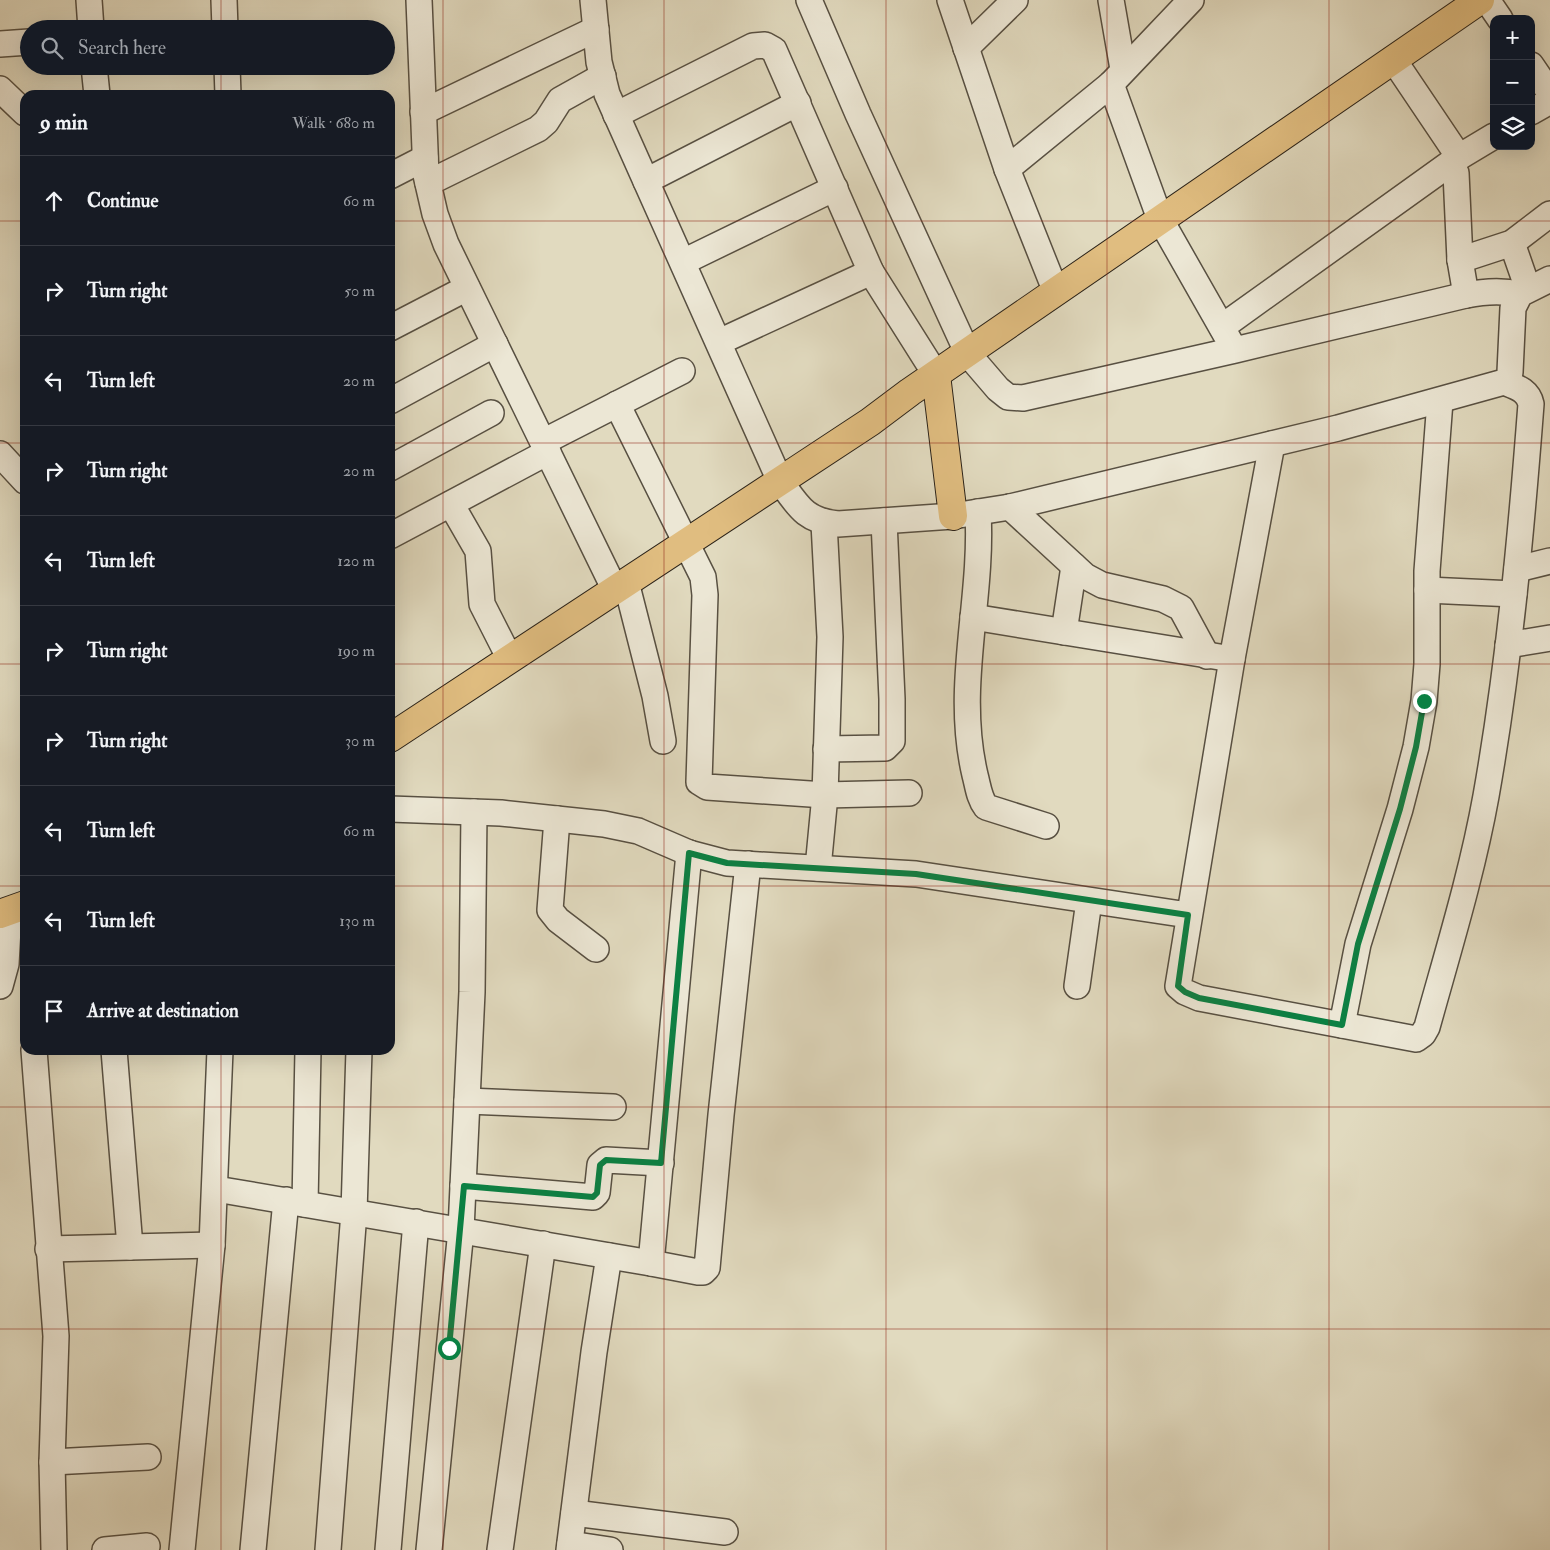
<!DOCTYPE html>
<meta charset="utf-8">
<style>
:root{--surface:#171b24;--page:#20242c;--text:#f1f3f6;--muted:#9ea1a6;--line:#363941}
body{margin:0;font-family:"IM FELL Double Pica",serif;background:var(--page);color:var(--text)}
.controls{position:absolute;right:15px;top:15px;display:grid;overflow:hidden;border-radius:10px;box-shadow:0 5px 20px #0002}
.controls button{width:45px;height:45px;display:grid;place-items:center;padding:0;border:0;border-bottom:1px solid var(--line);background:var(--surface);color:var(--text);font:25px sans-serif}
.stop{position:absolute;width:15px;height:15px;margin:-11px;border:4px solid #0b8043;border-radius:50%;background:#fff}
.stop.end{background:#0b8043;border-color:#fff;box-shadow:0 1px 5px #0008}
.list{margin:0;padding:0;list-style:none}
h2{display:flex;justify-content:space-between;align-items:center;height:65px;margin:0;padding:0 20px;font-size:21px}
h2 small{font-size:16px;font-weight:400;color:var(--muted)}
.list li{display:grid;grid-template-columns:32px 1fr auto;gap:15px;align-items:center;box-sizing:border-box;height:90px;padding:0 20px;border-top:1px solid var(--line)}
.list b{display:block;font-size:19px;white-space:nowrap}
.list em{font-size:16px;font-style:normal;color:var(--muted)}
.icon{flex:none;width:28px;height:28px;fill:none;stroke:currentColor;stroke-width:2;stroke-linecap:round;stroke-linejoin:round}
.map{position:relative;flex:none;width:1550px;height:1550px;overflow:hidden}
.search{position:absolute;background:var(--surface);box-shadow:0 5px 20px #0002;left:20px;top:20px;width:375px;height:55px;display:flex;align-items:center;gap:12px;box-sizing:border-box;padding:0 18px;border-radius:28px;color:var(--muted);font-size:19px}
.panel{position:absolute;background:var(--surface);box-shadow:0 5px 20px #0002;left:20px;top:90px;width:375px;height:965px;border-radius:15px}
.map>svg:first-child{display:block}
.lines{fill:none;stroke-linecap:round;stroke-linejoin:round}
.minor-casing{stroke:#585042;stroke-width:28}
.major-casing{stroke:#2a2218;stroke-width:30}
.minor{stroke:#ece7d5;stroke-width:25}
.major{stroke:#e0bd80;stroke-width:28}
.route{stroke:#0b8043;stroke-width:6}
.grid{fill:none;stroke:#8f2418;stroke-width:1;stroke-opacity:0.55}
</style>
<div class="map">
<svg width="1550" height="1550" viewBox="0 0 1550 1550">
<rect width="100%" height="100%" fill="#e1dabf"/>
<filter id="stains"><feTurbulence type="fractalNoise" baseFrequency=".004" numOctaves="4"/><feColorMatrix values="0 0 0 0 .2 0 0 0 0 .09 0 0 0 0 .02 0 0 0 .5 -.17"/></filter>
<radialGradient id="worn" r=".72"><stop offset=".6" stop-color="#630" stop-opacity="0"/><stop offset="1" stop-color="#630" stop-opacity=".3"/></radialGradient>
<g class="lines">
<defs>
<g id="minor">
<polyline points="89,0 91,29"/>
<polyline points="224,0 225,29"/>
<polyline points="419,0 426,175 435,214 446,244 615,590"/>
<path d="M593,0L599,62L607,94L780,481C798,506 805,521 838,524L953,516L1010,507L1338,428L1504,382L1509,377L1510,372L1513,308L1520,294L1550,279"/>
<path d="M809,0L858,114L968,354L998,389L1008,397L1023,398L1235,350L1466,295C1485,291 1501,290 1520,294"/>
<polyline points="950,0 1007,169 1056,292"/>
<polyline points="1111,0 1123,69"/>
<polyline points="1487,0 1500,19"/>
<polyline points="0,44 29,42"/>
<polyline points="966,48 1015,0"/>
<polyline points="1393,59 1459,157"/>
<polyline points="1531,65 1550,93"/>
<polyline points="94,66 97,95"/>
<polyline points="227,66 228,95"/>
<polyline points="1111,84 1160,219 1230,342"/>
<polyline points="0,89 25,113"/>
<polyline points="423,112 596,29"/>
<polyline points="1531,112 1550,101"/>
<polyline points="616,115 753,46 765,45 774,50 871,272 936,375"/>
<polyline points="1450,164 1456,173 1460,260 1466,295"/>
<polyline points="1007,169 1111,84 1191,0"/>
<polyline points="390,176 425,158"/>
<polyline points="646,181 798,103"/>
<polyline points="428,183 538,129 546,122 560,100 603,76"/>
<polyline points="1512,243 1528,289"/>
<polyline points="1460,260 1512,243 1550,214"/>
<polyline points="683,262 835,188"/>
<polyline points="1222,327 1459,157 1494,136"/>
<polyline points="390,328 467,288"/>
<polyline points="719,342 871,272"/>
<polyline points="390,401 495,344"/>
<polyline points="617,404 703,577 705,595 699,782 707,787 825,795 909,793"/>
<polyline points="543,442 682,371"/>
<path d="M1272,444L1232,659L1178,986L1185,992L1199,998L1416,1039L1423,1034L1427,1027C1448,951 1472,874 1486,796C1509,666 1521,535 1531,404C1528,390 1516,387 1504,382"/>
<polyline points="0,454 25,481"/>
<polyline points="390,468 491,413"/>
<polyline points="451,504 478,551 482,604 510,659"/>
<polyline points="1010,507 1085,576 1102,585 1163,599 1181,608 1207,656"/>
<path d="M978,512C983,601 954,686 975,775C978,786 979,798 986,807L1046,826"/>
<polyline points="390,536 548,452"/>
<polyline points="1517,569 1550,561"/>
<polyline points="626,582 655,696 663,741"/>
<polyline points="1427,590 1514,594"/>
<polyline points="973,617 1232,659"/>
<polyline points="1064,632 1074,566"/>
<polyline points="1508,645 1550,638"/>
<polyline points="826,749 885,748 892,741 892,699 884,521"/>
<polyline points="390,809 501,813 604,824 638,831 689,853 727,863 916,874 1188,915"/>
<polyline points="557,819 550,910 558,920 596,949"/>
<polyline points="818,868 825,795 830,637 824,523"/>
<polyline points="0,986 6,964 9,911"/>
<polyline points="1077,986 1089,901"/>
<polyline points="1342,1025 1358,944 1400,809 1416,747 1424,701 1427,664 1427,571 1440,401"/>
<polyline points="34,1050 56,1336 52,1462 54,1550"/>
<polyline points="114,1050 130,1247"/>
<polyline points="467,1101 613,1107"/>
<polyline points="463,1186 593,1197 597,1193 600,1165 606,1160 661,1163"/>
<polyline points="216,1189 651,1263 689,853"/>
<polyline points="305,1204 308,1050"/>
<polyline points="48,1249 212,1245"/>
<polyline points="651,1263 698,1272 703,1272 707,1268 721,1115 748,864"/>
<polyline points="52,1462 148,1457"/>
<polyline points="574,1513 725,1532"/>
<polyline points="570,1544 610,1550"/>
<polyline points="105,1550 147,1546"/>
<polyline points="182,1550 212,1245 220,1050"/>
<polyline points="253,1550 286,1200"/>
<polyline points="328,1550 354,1212 359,1050"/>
<polyline points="388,1550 416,1222"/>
<polyline points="429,1550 461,1230 472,992 474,812"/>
<polyline points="500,1550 543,1244"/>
<polyline points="569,1550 594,1352 609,1256"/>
</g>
<g id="major">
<polyline points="936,375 953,516"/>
<polyline points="390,738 870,422 910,392 1480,0"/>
<polyline points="0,914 25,905"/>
</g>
</defs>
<!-- minor casing -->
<use href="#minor" class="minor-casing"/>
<!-- major casing -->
<use href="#major" class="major-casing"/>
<!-- minor -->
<use href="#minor" class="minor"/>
<!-- major -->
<use href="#major" class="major"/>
</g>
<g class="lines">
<!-- route -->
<polyline class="route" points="449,1348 464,1186 593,1197 597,1193 600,1165 606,1160 661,1163 689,853 727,863 916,874 1188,915 1178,986 1185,992 1199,998 1342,1025 1358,944 1400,809 1416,747 1424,701"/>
</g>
<!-- grid -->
<path class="grid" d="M221,0V29M443,0V1550M664,0V1550M886,0V1550M1107,0V1550M1329,0V1550M221,66V95M0,221H25M390,221H1550M0,443H25M390,443H1550M0,664H25M390,664H1550M0,886H25M390,886H1550M221,1050V1550M0,1107H1550M0,1329H1550"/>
<rect width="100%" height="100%" filter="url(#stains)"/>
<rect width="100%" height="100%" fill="url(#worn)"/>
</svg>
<div class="controls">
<button>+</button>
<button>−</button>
<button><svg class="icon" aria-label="layers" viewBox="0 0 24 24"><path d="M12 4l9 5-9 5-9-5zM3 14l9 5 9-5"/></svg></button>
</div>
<div class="stop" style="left:449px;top:1348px"></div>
<div class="stop end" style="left:1424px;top:701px"></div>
<div class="search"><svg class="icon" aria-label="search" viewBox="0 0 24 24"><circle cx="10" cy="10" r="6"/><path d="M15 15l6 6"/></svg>Search here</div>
<section class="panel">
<h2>9 min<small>Walk · 680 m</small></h2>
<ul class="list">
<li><svg class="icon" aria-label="ahead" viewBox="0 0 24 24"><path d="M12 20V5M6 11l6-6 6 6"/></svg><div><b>Continue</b></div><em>60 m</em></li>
<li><svg class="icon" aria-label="right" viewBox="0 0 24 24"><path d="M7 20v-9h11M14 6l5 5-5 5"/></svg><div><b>Turn right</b></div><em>50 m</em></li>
<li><svg class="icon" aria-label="left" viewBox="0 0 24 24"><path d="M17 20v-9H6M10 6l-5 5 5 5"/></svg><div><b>Turn left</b></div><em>20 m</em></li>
<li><svg class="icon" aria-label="right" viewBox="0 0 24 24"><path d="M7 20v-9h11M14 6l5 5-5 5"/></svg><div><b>Turn right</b></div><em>20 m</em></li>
<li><svg class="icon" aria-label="left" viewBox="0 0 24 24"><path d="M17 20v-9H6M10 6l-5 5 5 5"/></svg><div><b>Turn left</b></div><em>120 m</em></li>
<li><svg class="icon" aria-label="right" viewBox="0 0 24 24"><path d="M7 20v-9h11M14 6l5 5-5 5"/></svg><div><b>Turn right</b></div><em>190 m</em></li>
<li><svg class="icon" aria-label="right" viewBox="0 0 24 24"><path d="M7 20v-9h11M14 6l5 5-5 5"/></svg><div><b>Turn right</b></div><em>30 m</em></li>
<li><svg class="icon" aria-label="left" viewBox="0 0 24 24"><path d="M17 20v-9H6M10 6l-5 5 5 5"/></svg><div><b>Turn left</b></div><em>60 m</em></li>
<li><svg class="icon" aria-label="left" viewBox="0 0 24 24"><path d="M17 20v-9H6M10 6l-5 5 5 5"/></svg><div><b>Turn left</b></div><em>130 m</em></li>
<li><svg class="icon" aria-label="arrive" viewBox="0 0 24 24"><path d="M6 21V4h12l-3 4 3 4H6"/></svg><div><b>Arrive at destination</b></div></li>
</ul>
</section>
</div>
